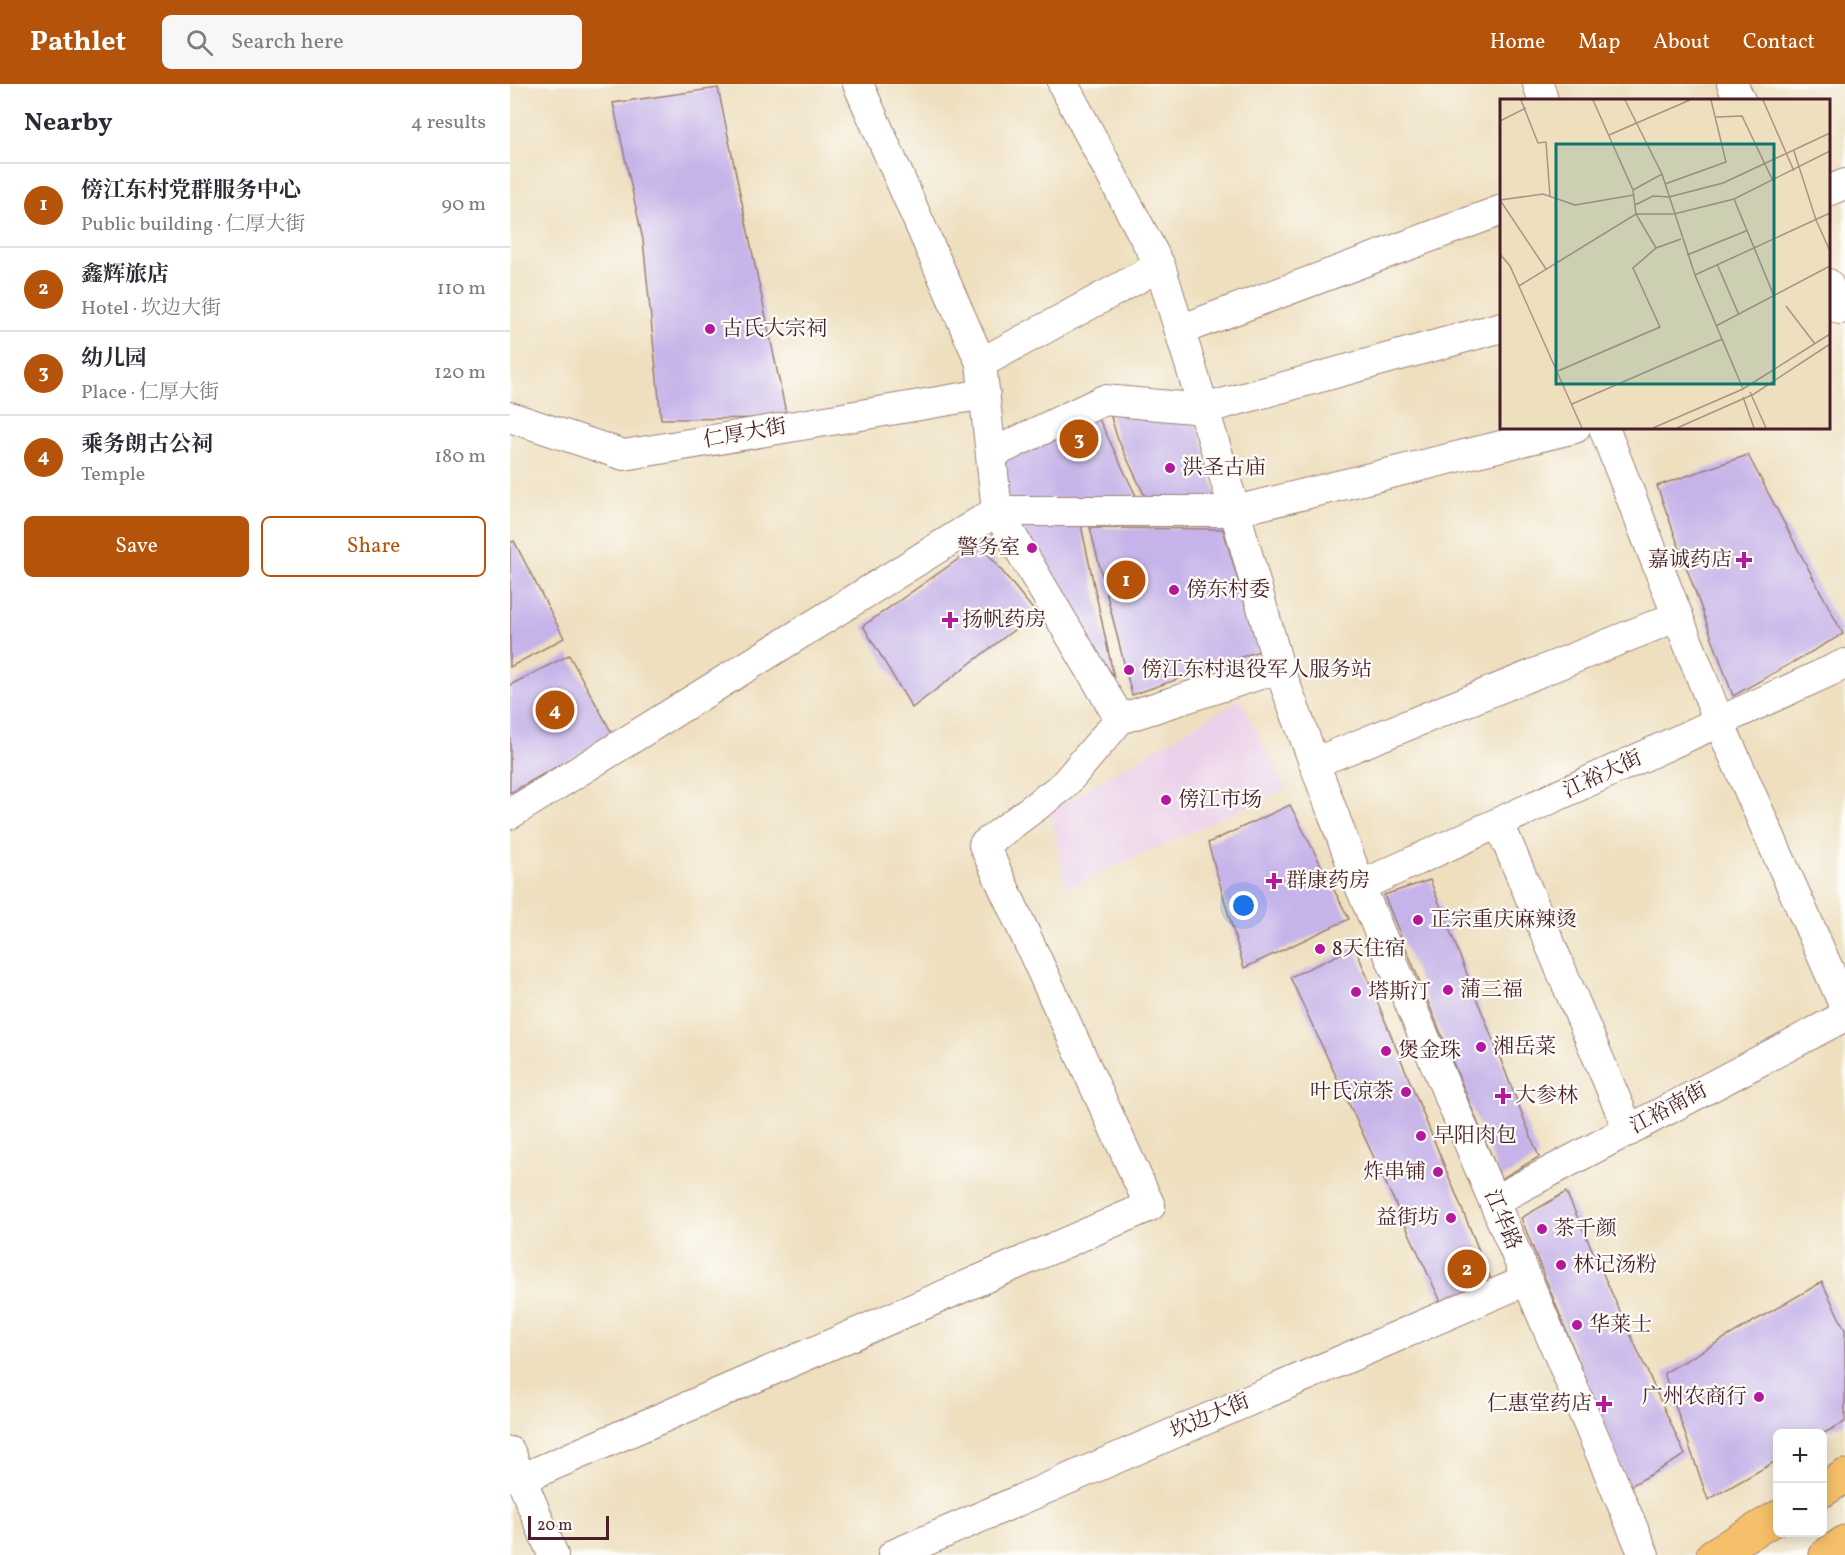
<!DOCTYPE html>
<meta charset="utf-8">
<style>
:root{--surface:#fff;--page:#f7f7f7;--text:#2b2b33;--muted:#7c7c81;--line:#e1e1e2;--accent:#b45309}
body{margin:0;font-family:Vollkorn,"Noto Serif SC",serif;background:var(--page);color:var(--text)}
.controls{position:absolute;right:18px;bottom:18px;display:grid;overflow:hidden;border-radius:9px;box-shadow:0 3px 15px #0003}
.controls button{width:54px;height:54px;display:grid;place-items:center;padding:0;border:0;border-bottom:2px solid var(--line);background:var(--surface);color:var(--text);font:30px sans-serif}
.scale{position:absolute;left:18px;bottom:15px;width:81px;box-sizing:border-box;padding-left:6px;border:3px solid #4a1f2b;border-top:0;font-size:16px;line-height:21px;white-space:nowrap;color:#4a1f2b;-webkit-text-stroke:4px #fdfcf7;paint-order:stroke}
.you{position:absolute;left:734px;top:822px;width:21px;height:21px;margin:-15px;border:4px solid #fff;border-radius:50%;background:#1a73e8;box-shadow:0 0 0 9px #1a73e833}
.badge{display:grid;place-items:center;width:39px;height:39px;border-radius:50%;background:var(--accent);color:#fff;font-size:20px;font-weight:700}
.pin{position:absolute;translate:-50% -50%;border:3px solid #fff;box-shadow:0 2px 6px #0006}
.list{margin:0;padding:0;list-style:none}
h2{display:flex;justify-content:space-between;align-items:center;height:78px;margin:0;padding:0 24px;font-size:26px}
h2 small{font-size:20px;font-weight:400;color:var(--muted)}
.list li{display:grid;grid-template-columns:39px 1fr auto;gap:18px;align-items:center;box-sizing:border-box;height:84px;padding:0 24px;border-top:2px solid var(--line)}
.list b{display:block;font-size:22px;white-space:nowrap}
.list p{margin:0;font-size:20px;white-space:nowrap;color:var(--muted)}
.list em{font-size:20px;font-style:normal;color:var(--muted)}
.actions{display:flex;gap:12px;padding:18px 24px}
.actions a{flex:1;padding:14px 0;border:2px solid var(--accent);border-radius:9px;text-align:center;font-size:21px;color:var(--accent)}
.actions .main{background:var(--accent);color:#fff}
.icon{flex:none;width:33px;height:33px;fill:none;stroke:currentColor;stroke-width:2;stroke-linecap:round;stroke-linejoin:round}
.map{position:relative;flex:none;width:1335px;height:1471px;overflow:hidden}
header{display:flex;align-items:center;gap:36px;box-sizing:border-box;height:84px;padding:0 30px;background:var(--accent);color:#fff}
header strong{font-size:28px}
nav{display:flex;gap:33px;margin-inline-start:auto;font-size:21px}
.search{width:420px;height:54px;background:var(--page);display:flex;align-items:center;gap:15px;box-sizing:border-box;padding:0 21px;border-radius:9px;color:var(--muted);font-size:22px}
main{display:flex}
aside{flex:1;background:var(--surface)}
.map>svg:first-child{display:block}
.built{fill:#ecd1ea}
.building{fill:#c6b3e9}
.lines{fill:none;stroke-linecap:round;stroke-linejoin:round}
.street-casing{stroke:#9c7f75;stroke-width:32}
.primary-casing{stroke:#9c7f75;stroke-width:35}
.street{stroke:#fff;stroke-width:30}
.primary{stroke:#f6c06b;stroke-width:33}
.poi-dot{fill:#b5179e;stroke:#fdfcf7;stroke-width:2}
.labels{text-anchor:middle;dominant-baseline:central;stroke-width:4.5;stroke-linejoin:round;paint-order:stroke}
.poi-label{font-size:21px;fill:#4a1f2b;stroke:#fdfcf7;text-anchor:start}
.street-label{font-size:21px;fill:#4a1f2b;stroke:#fdfcf7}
.inset-road{fill:none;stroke:#ac9284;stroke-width:1.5}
.view{fill:#0f766e;fill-opacity:0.15;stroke:#0f766e;stroke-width:3}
.inset-edge{fill:none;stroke:#4a1f2b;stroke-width:3}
</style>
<header>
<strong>Pathlet</strong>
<div class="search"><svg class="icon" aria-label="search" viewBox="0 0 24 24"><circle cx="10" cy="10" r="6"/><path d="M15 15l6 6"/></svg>Search here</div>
<nav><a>Home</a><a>Map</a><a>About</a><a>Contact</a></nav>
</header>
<main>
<aside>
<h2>Nearby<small>4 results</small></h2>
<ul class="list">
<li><span class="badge">1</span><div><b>傍江东村党群服务中心</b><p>Public building · 仁厚大街</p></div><em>90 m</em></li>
<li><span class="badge">2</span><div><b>鑫辉旅店</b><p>Hotel · 坎边大街</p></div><em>110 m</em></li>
<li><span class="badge">3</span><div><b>幼儿园</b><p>Place · 仁厚大街</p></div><em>120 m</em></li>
<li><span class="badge">4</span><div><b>乘务朗古公祠</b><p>Temple</p></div><em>180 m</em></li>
</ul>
<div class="actions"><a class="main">Save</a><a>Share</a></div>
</aside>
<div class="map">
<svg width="1335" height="1471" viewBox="0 0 1335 1471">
<rect width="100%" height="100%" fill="#fdfcf7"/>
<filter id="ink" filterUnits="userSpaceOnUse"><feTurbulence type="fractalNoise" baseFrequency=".0167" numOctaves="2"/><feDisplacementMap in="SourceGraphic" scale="12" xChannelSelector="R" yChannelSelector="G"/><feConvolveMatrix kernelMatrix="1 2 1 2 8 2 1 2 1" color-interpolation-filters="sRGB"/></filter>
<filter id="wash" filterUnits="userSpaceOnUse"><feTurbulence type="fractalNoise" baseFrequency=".008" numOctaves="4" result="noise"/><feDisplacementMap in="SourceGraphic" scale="24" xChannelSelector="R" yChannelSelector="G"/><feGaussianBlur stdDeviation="1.35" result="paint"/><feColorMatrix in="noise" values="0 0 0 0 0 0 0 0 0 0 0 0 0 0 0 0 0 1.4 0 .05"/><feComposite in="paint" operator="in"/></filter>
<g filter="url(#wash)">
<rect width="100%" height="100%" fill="#eedfbf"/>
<!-- built -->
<polygon class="built" points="730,615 776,705 555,805 541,727"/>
<g id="blocks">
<!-- building -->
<g class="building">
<polygon points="208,4 277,334 151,335 133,156 103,19"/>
<polygon points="599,326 686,336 707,414 637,417 607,353"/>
<polygon points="588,333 626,412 493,417 493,377"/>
<polygon points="1238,371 1333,550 1223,612 1147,402"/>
<polygon points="507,438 571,441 604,594"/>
<polygon points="580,444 713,445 749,567 622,611"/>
<polygon points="4,457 54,554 0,583 0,459"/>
<polygon points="470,460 526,529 402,624 353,542"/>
<polygon points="59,571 103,651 0,709 0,601"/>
<polygon points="780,721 839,835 734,884 698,759"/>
<polygon points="920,796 1029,1073 991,1095 874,811"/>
<polygon points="845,863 981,1196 932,1220 780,893"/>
<polygon points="1056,1108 1175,1371 1119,1403 1011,1134"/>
<polygon points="1312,1198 1335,1246 1335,1338 1312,1350 1268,1350 1268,1376 1198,1416 1154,1289"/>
</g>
</g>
</g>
<g filter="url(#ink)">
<use href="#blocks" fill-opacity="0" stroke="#9c7f75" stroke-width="1.5"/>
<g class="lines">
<defs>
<g id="street">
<polyline points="348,0 471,279 487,427 610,635"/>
<polyline points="553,0 650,182"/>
<polyline points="1028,0 1033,16"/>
<polyline points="1222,0 1230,16"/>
<polyline points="1318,107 1335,100"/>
<polyline points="1318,200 1330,225"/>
<polyline points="670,246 992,126"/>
<polyline points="471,279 650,182 725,427 769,584 850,802 1134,1471"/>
<polyline points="0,333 114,371 475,310"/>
<polyline points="1094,344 1209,638 1335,923"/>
<polyline points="481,370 594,316 694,325 992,243"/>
<polyline points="804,679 1168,532"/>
<polyline points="0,730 487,427 725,427 1065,344"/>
<polyline points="989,739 1119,1047"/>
<polyline points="850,802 1335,580"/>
<polyline points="984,1117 1335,932"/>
<polyline points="0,1368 43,1471"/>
<polyline points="11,1395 640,1122 474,761 553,702 610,635 769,584"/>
<polyline points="383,1471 1017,1196"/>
</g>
<g id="primary">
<polyline points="1312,1407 1335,1392"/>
<polyline points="1203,1471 1268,1433"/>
<polyline points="1316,1471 1335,1458"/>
</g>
</defs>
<!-- street casing -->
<use href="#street" class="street-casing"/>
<!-- primary casing -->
<use href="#primary" class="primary-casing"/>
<!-- street -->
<use href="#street" class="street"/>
<!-- primary -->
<use href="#primary" class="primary"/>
</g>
</g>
<!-- markers -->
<g class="poi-dot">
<circle cx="200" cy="245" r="6"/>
<circle cx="660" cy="384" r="6"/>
<circle cx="522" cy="464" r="6"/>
<path d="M1231 467h6v6h6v6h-6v6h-6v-6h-6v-6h6z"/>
<circle cx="664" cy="506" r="6"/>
<path d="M437 527h6v6h6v6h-6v6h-6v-6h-6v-6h6z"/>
<circle cx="619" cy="586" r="6"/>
<circle cx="656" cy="716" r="6"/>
<path d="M761 788h6v6h6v6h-6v6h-6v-6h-6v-6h6z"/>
<circle cx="908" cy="836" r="6"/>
<circle cx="810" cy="865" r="6"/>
<circle cx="938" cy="906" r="6"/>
<circle cx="846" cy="908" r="6"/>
<circle cx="971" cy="963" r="6"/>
<circle cx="876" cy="967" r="6"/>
<circle cx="896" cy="1008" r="6"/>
<path d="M990 1003h6v6h6v6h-6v6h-6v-6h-6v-6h6z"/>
<circle cx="911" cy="1052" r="6"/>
<circle cx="928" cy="1088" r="6"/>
<circle cx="941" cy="1134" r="6"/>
<circle cx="1032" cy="1145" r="6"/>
<circle cx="1051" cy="1181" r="6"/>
<circle cx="1067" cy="1241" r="6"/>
<circle cx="1249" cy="1313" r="6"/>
<path d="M1091 1311h6v6h6v6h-6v6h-6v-6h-6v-6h6z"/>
</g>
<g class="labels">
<!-- poi labels -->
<g class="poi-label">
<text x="212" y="245">古氏大宗祠</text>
<text x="672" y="384">洪圣古庙</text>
<text x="510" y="464" text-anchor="end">警务室</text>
<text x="1222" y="476" text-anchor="end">嘉诚药店</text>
<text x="676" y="506">傍东村委</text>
<text x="452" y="536">扬帆药房</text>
<text x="631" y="586">傍江东村退役军人服务站</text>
<text x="668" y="716">傍江市场</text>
<text x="776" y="797">群康药房</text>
<text x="920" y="836">正宗重庆麻辣烫</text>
<text x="822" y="865">8天住宿</text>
<text x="950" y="906">蒲三福</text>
<text x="858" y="908">塔斯汀</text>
<text x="983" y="963">湘岳菜</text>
<text x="888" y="967">煲金珠</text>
<text x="884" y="1008" text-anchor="end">叶氏凉茶</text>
<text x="1005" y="1012">大参林</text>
<text x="923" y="1052">早阳肉包</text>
<text x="916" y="1088" text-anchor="end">炸串铺</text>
<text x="929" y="1134" text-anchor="end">益街坊</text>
<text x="1044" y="1145">茶千颜</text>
<text x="1063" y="1181">林记汤粉</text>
<text x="1079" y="1241">华莱士</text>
<text x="1237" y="1313" text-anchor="end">广州农商行</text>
<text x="1082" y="1320" text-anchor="end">仁惠堂药店</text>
</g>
<!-- street labels -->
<g class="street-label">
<text transform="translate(235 350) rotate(-10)">仁厚大街</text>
<text transform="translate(1093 691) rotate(-25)">江裕大街</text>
<text transform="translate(1159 1025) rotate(-28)">江裕南街</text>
<text transform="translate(992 1136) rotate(67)">江华路</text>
<text transform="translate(700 1333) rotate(-23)">坎边大街</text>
</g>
</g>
<!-- overview -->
<g transform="translate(990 15)">
<rect width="330" height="330" fill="#eedfbf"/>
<path class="inset-road" d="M21,1L38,44L46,43L50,97M93,1L133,91L136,115L156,149M125,1L162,75M263,1L294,72M216,18L242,17L273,82M0,22L26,9M109,36L190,1M294,52L316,121L330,152M165,85L226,63L211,1M133,91L162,75L195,176L243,290M234,100L274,197M0,101L43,95L75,106L134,96M0,101L46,170M135,106L153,97L169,98L223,84L330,34M0,155L10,167L82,329M187,156L246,132M217,165L239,216M195,176L330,114M19,187L136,115H174L234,100L330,52M286,207L315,245M216,227L330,167M58,272L160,228L133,169L156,149L181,140M250,293L266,329M243,298L254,329M72,305L222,240M153,329L243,290L330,235M177,329L254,295L330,245"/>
<path class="view" d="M56,45H274V285H56Z"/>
<rect width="330" height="330" class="inset-edge"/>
</g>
</svg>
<div class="controls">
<button>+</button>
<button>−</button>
</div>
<div class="scale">20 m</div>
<div class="you"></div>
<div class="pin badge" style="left:616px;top:496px">1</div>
<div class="pin badge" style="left:957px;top:1185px">2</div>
<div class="pin badge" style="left:569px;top:355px">3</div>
<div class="pin badge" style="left:45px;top:626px">4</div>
</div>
</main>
